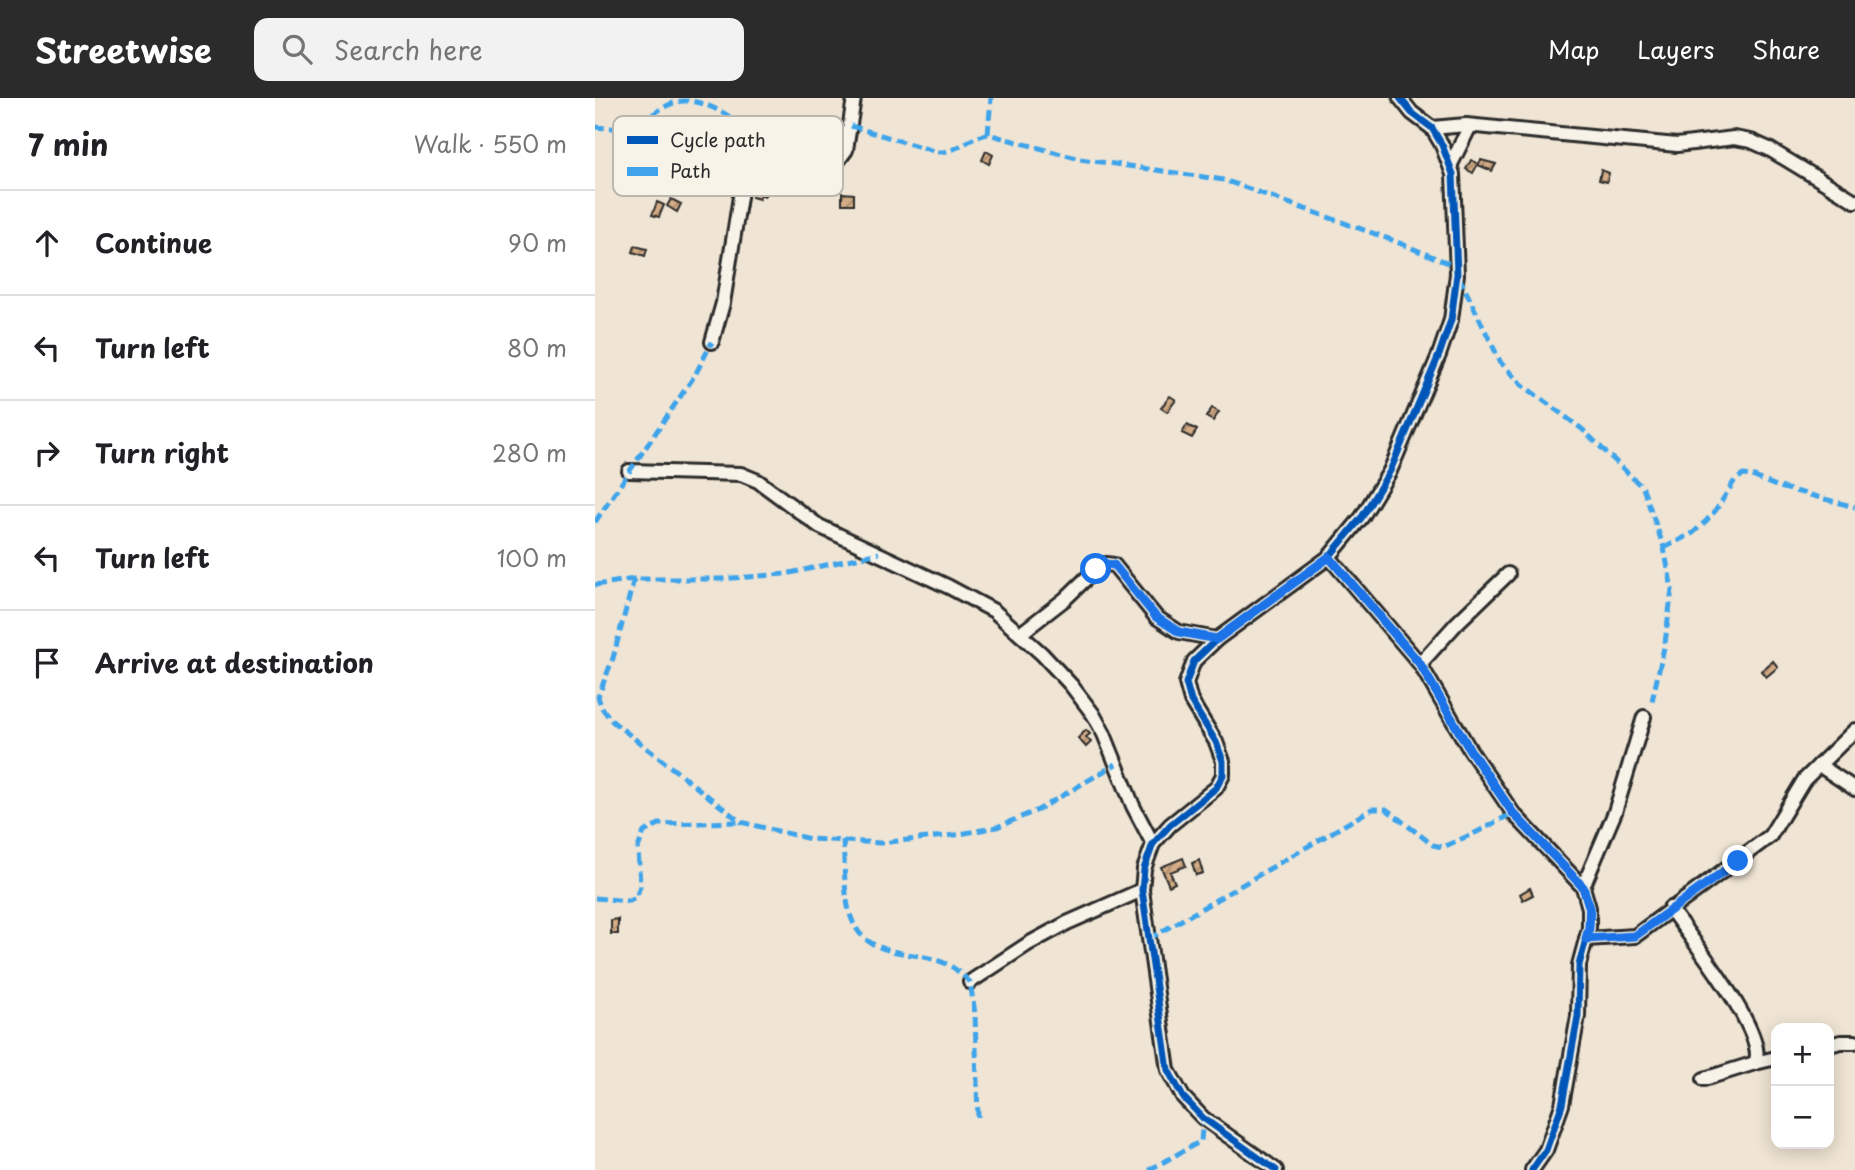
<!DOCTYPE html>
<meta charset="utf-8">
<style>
:root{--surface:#fff;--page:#f2f2f2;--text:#202124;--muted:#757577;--line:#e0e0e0;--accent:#2b2b2b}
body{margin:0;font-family:"Playpen Sans",sans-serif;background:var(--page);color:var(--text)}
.controls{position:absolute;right:21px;bottom:21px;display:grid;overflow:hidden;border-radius:14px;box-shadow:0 4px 18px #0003}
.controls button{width:63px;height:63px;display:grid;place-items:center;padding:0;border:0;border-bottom:2px solid var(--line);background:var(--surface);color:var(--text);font:35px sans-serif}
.stop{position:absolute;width:21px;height:21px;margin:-16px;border:5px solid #1a73e8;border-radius:50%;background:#fff}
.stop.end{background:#1a73e8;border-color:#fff;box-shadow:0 2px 7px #0008}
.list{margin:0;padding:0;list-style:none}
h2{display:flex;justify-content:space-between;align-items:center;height:91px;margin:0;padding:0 28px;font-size:30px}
h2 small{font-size:23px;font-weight:400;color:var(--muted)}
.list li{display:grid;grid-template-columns:46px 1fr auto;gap:21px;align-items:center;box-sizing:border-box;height:105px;padding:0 28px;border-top:2px solid var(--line)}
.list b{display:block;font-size:26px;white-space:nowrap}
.list em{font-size:23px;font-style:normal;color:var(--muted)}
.icon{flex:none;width:38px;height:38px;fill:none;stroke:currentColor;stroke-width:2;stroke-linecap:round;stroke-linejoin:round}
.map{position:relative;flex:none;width:1260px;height:1072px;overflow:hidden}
header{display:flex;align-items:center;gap:42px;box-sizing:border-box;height:98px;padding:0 35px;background:var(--accent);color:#fff}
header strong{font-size:33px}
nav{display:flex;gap:38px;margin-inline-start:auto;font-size:24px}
.search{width:490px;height:63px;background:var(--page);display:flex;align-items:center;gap:18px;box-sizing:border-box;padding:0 24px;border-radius:14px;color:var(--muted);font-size:26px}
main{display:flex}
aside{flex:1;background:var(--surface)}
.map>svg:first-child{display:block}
.building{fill:url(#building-hatch);stroke:#2b2b2b;stroke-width:2}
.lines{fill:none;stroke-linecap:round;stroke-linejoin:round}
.minor-casing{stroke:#2b2b2b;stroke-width:18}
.minor{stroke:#f7f3e8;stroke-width:12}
.quiet{stroke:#3ea3eb;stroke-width:5;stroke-dasharray:10 5;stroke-linecap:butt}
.cycleway-casing{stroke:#f7f3e8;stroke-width:11}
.cycleway{stroke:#0057b8;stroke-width:7}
.route{stroke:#1a73e8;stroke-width:9}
.key{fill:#f7f3e8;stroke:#bab7af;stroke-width:2}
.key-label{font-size:19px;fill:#2b2b2b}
</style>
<header>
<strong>Streetwise</strong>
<div class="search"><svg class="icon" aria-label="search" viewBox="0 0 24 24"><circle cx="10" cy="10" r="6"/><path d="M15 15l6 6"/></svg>Search here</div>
<nav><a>Map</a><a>Layers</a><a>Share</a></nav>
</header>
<main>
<aside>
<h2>7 min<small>Walk · 550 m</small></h2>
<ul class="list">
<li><svg class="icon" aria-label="ahead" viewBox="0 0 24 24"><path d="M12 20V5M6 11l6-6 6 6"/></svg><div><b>Continue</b></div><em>90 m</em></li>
<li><svg class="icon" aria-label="left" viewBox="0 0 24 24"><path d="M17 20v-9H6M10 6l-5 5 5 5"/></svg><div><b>Turn left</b></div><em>80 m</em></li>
<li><svg class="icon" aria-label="right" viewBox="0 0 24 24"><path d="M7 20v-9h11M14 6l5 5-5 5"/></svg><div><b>Turn right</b></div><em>280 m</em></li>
<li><svg class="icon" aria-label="left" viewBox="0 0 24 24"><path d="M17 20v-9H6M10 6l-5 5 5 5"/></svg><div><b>Turn left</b></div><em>100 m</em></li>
<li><svg class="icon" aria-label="arrive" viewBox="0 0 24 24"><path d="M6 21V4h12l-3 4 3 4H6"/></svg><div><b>Arrive at destination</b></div></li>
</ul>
</aside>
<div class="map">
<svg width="1260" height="1072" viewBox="0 0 1260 1072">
<defs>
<pattern id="building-hatch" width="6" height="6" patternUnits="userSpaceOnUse" patternTransform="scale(1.75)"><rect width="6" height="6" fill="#d4ac85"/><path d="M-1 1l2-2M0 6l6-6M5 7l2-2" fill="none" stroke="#ac8c6d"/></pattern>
</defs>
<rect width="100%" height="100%" fill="#f0e5d4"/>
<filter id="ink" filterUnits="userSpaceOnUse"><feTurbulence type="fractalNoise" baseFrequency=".0143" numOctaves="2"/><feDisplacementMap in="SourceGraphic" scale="14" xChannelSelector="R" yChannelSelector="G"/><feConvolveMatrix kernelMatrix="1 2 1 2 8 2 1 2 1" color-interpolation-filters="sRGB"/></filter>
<g filter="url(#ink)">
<!-- building -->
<g class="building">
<polygon points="391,53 398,57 394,66 387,62"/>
<polygon points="876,62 883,66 878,75 871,71"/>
<polygon points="886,62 901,66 897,73 883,67"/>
<polygon points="1006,72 1014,75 1012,84 1004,82"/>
<polygon points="160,88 172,91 170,98 166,97 164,101 157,99"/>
<polygon points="247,95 259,96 259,106 247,106"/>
<polygon points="76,101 86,106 82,114 72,108"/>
<polygon points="62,104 69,107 64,119 57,117"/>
<polygon points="40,148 52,151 50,158 38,154"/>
<polygon points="575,298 581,302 572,314 566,310"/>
<polygon points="617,310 624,314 618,323 611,319"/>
<polygon points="592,327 602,332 597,340 587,335"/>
<polygon points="1178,563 1183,569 1171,579 1166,573"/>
<polygon points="491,632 495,636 491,639 496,644 491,649 483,640"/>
<polygon points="588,760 591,768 575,774 580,785 574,788 566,769"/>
<polygon points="604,762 608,775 601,777 597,765"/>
<polygon points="935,790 938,797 928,802 925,796"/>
<polygon points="23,821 23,836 16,836 16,822"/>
</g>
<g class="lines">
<defs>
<g id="minor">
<polyline points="837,30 871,27 1082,47 1139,40 1156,43 1174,51 1260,103"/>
<polyline points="856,66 875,28"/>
<polyline points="117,244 128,205 153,49 161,39 170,39 234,65 242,64 251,52 259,0"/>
<polyline points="34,373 146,376 163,383 224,428 354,489 399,513 447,556 476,587 498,616 509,636 538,708 558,746"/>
<polyline points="734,459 825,566 875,652 918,715 988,789 994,810 994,830 984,867 983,918 967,1007 951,1052 937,1072"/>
<polyline points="425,536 470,501 501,471 511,466 519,467 523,472 561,519 584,534 622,541"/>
<polyline points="825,566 862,525 913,476"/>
<polyline points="1224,667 1260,691"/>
<polyline points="988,789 1020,714 1049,619"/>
<path d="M1075,810C1091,835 1175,937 1160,965L1109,981"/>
<polyline points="991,841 1040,838 1175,738 1209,682 1260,632"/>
<polyline points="375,884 433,846 472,825 547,792"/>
<polyline points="1234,947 1246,944 1260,944"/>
<polyline points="1160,965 1181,960"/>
<polyline points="681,1072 608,1020 588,999 573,972 547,792 549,771 558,746 575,727 621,690 628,677 628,663 621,644 596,603 591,585 599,563 622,541 734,459 767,419 795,373 844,257 856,222 862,176 858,76 847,47 837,30 817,15 805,0"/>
</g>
</defs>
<!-- minor casing -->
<use href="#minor" class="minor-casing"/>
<!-- minor -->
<use href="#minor" class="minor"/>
<!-- quiet -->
<g class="quiet">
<path d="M256,28L342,54C362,55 374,39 393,36L485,61L629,82L797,142L863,169"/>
<path d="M0,29C10,30 23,31 33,29C53,24 68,4 88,3C112,1 145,24 161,39"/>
<polyline points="393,36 396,0"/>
<polyline points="864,179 906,265 926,286 987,331 1048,390 1069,450 1077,491 1070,545 1057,603"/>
<polyline points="0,424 100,277 117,244"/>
<polyline points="1069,450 1098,435 1111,423 1121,412 1140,382 1148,377 1157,378 1181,388 1260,409"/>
<polyline points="39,481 18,560 3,599 7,610 17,623 146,724 215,741 285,745 360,737 402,729 443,712 521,666"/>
<polyline points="0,487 39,481 125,481 191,476 284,455"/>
<path d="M248,742C250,766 248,803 258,824C274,862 323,851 354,867C361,871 369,878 375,884L380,915L383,1021"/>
<polyline points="0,800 34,803 41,800 45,788 43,750 49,734 64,726 146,724"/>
<polyline points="554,841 777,711 791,711 838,747 848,749 882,734 918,715"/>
<polyline points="554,1072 606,1043 608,1020"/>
</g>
<defs>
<g id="cycleway">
<polyline points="734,459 825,566 875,652 918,715 988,789 994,810 994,830 984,867 983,918 967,1007 951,1052 937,1072"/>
<polyline points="681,1072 608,1020 588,999 573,972 547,792 549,771 558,746 575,727 621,690 628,677 628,663 621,644 596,603 591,585 599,563 622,541 734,459 767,419 795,373 844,257 856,222 862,176 858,76 847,47 837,30 817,15 805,0"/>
</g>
</defs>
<!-- cycleway casing -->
<use href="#cycleway" class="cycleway-casing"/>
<!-- cycleway -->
<use href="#cycleway" class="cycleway"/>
</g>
</g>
<g class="lines" filter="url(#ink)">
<!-- route -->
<polyline class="route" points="501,471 511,466 519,467 561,519 584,534 622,541 734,459 825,566 875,652 918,715 988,789 995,810 994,830 991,841 1040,838 1143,763"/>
</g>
<!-- legend -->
<rect x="18" y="18" width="230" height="80" rx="10" class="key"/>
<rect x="32" y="38" width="31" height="8" fill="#0057b8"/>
<rect x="32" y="69" width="31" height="9" fill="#3ea3eb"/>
<g class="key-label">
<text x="75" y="49">Cycle path</text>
<text x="75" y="80">Path</text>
</g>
</svg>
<div class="controls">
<button>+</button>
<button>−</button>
</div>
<div class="stop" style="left:501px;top:471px"></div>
<div class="stop end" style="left:1143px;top:763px"></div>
</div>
</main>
